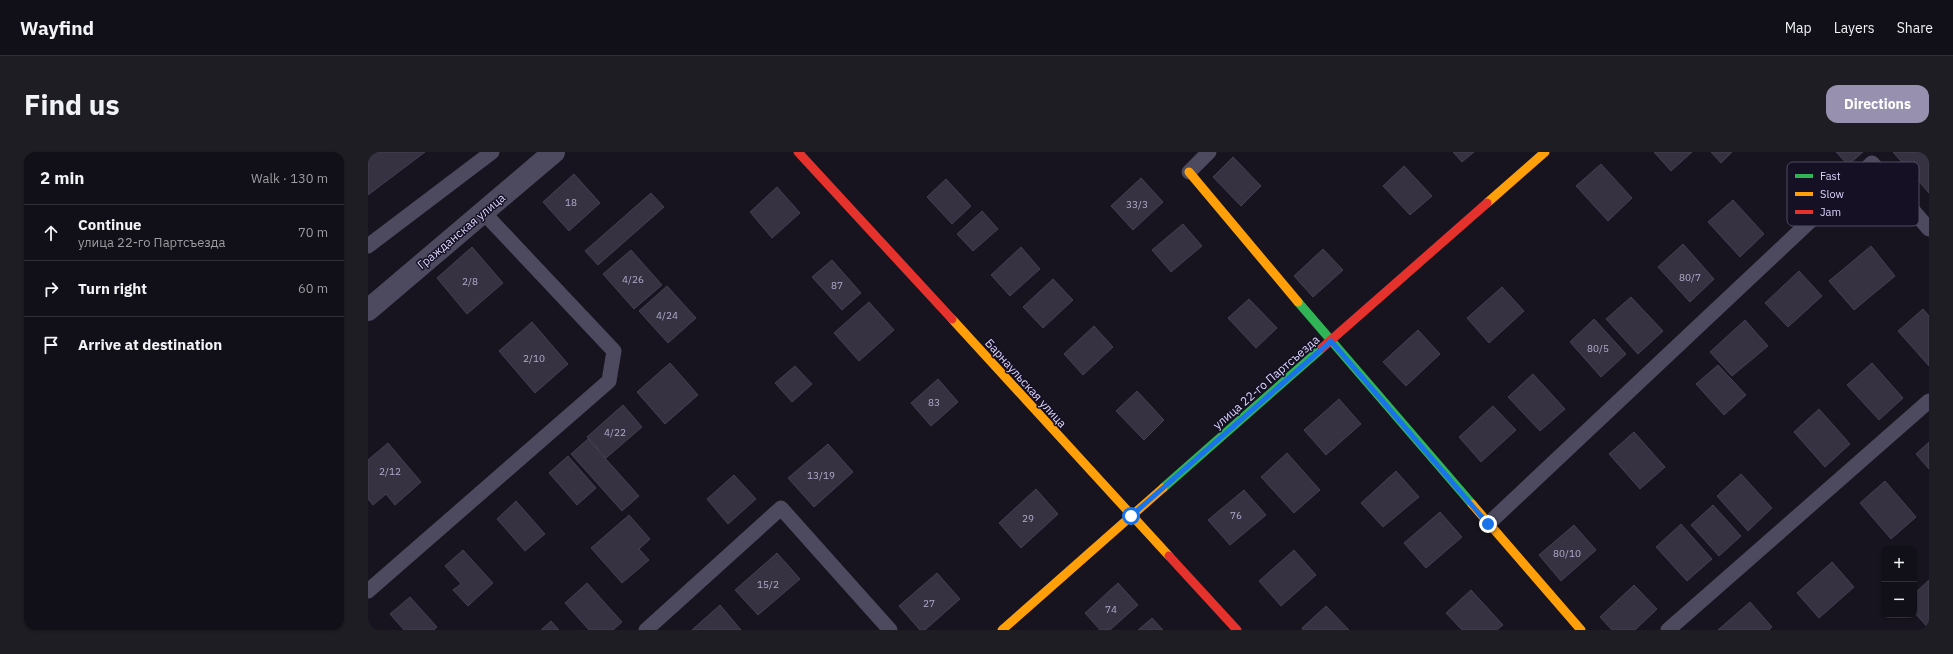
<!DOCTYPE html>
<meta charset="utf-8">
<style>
:root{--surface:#110f17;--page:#1e1d24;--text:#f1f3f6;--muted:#9c9ca1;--line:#302f36;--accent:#9791af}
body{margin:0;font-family:"IBM Plex Sans",sans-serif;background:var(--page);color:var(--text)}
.controls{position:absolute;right:12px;bottom:12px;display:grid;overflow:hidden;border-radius:8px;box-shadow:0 1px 3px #0004}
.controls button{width:36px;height:36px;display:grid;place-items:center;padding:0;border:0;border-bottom:1px solid var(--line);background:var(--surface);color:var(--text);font:20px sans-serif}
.stop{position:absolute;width:12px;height:12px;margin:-9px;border:3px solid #1a73e8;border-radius:50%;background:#fff}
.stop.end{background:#1a73e8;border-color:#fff;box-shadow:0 1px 4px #0008}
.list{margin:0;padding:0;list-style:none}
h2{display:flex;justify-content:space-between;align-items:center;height:52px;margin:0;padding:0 16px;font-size:17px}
h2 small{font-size:13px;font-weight:400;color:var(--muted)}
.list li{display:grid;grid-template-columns:26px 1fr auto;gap:12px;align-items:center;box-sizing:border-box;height:56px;padding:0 16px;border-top:1px solid var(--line)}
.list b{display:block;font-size:15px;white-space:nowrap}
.list p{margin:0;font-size:13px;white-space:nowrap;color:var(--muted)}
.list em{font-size:13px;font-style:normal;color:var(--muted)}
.icon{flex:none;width:22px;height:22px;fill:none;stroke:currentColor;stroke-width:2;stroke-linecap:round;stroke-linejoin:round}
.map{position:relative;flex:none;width:1561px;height:478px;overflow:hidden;border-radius:12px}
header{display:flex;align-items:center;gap:24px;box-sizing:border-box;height:56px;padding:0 20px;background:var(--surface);border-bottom:1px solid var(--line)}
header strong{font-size:19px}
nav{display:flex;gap:22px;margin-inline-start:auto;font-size:14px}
.intro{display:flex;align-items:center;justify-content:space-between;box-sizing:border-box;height:96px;padding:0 24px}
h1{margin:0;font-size:28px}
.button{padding:10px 18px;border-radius:12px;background:var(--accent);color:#fff;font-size:14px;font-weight:700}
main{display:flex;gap:24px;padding:0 24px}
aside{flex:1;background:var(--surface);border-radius:12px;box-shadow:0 1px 3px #0004}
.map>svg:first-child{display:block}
.building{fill:#363241;stroke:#444052}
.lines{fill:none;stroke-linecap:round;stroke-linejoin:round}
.lane{stroke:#4d4a5f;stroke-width:15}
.street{stroke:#4d4a5f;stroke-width:22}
.fast{stroke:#30b455;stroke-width:9}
.slow{stroke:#ff9f0a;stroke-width:9}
.jam{stroke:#e5322d;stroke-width:9}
.route{stroke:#1a73e8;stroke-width:5}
.labels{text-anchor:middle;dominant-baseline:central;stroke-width:3;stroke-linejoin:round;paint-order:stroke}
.number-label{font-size:10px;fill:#b2accd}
.street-label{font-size:12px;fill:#dcd5fc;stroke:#151023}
.key{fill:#151023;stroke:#514b64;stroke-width:1}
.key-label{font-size:11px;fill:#dcd5fc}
</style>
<header>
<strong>Wayfind</strong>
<nav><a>Map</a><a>Layers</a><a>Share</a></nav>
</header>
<div class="intro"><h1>Find us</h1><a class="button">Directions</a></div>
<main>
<aside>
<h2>2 min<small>Walk · 130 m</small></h2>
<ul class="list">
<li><svg class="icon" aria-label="ahead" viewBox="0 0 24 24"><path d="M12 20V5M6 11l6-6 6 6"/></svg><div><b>Continue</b><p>улица 22-го Партсъезда</p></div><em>70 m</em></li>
<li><svg class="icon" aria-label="right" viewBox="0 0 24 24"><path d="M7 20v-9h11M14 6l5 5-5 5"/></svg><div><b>Turn right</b></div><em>60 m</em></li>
<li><svg class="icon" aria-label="arrive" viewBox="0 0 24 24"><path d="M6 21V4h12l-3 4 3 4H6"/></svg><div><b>Arrive at destination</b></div></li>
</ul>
</aside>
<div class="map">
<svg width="1561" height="478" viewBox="0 0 1561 478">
<rect width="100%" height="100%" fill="#17141f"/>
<!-- building -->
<g class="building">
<polygon points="0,0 57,0 0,43"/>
<polygon points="1085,0 1106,0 1094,10"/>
<polygon points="1286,0 1324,0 1303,19"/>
<polygon points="1343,0 1364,0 1353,11"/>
<polygon points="1468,0 1495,0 1480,13"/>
<polygon points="1525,0 1561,0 1561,41"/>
<polygon points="865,5 893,34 873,54 845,25"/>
<polygon points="1233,12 1264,46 1240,69 1208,34"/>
<polygon points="1036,14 1064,44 1042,63 1015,34"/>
<polygon points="206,22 232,51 201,79 175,50"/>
<polygon points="773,26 795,50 765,78 743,54"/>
<polygon points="578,27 603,54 584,72 559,45"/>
<polygon points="409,35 432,61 404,86 382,60"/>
<polygon points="283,41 296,55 230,113 217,99"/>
<polygon points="1365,48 1396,82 1372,105 1340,70"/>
<polygon points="614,59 630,77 605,99 589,82"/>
<polygon points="815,72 834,94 803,120 784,98"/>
<polygon points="1315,92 1346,127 1322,150 1290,115"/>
<polygon points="1503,94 1527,124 1486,158 1461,129"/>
<polygon points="104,95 135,131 99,162 69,126"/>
<polygon points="653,95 672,117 642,144 623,123"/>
<polygon points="955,97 975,118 945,145 926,124"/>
<polygon points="263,98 294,133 266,157 235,122"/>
<polygon points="464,108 493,141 474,158 444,125"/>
<polygon points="1431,119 1454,144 1420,175 1397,151"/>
<polygon points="685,127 705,148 675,176 655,155"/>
<polygon points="299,134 328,166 300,191 271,159"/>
<polygon points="1134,135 1156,159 1121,191 1099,166"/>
<polygon points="1263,145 1295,179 1270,202 1238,167"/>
<polygon points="881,147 909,176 888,196 860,166"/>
<polygon points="501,150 526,178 491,209 466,181"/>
<polygon points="1555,157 1561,164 1561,214 1530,179"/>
<polygon points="1226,167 1258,202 1233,225 1202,190"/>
<polygon points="1377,168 1400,194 1364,224 1342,200"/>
<polygon points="164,170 200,212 167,241 131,199"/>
<polygon points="726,174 745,195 715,223 696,202"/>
<polygon points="1050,178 1072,202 1038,234 1015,210"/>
<polygon points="302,211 330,243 297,272 269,240"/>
<polygon points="1504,211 1535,246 1511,268 1479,233"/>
<polygon points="1350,213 1378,243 1356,263 1328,232"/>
<polygon points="427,214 444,232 424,250 407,231"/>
<polygon points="1165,222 1197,257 1172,279 1140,245"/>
<polygon points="570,227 590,250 563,274 543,251"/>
<polygon points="769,239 796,268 776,288 748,259"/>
<polygon points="971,247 993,272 958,303 936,278"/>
<polygon points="255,253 274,275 238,306 219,285"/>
<polygon points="1125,254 1148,278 1113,310 1091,285"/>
<polygon points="1451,257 1482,292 1457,315 1426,280"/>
<polygon points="1266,280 1297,315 1272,337 1241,302"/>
<polygon points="220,287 271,344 254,359 203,302"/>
<polygon points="1561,290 1561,317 1548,302"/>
<polygon points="20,291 53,330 27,353 18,342 5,353 0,347 0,308"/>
<polygon points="460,292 485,320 446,355 420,326"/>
<polygon points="919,301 952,338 926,361 893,325"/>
<polygon points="200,304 228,336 209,353 181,321"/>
<polygon points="1028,319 1051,345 1015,375 993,351"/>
<polygon points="1373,322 1404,356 1380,379 1349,344"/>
<polygon points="366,323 388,347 360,372 339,347"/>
<polygon points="1517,329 1548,365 1523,387 1492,351"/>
<polygon points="668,337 690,362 653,396 631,371"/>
<polygon points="876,338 898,363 862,393 840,368"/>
<polygon points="148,349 177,382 157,399 129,367"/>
<polygon points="1345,353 1373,384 1351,404 1323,373"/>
<polygon points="1072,360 1094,385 1058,416 1036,391"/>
<polygon points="261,363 282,387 271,397 281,408 254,431 223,396"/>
<polygon points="1313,372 1344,407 1319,429 1288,395"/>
<polygon points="1206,373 1228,398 1193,429 1171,403"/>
<polygon points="95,398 125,431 100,454 85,438 93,432 77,414"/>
<polygon points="926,398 948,423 913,454 891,429"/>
<polygon points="409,401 432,427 390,463 367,438"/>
<polygon points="1464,410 1486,435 1451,466 1429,441"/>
<polygon points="569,421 592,447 557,478 552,478 531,454"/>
<polygon points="1561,428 1561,477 1546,460 1546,442"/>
<polygon points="219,431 254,470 245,478 221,478 197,451"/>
<polygon points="750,431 770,453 742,478 732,478 717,461"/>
<polygon points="1266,433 1289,457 1267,478 1244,478 1232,465"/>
<polygon points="1103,438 1135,473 1129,478 1094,478 1078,461"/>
<polygon points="42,445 69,475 66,478 36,478 22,462"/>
<polygon points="1382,450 1404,475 1401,478 1350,478"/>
<polygon points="352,453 373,478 324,478"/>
<polygon points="958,454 981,478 935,478 934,476"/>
<polygon points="784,466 795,478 770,478"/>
<polygon points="183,469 191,478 173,478"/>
</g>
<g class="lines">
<!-- lane -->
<g class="lane">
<polyline points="821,20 841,0"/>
<polyline points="0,94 124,0"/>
<polyline points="1120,372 1504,11 1561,77"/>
<polyline points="0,439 241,229 246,199 115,60"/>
<polyline points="278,478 413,356 522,478"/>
<polyline points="1300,478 1561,249"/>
</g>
<!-- street -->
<polyline class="street" points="0,158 186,0"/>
<!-- fast -->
<g class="fast">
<polyline points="930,150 1104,352"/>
<polyline points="795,336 954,196"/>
</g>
<!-- slow -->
<g class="slow">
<polyline points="821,20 930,150"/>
<polyline points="1119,51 1177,0"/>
<polyline points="584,167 801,404"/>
<polyline points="1104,352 1213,478"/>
<polyline points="634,478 795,336"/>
</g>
<!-- jam -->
<g class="jam">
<polyline points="430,0 584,167"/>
<polyline points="954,196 1119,51"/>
<polyline points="801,404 869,478"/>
</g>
</g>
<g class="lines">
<!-- route -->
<polyline class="route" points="763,364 963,189 1120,372"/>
</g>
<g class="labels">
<!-- number labels -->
<g class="number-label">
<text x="203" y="50">18</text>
<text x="769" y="52">33/3</text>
<text x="1322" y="125">80/7</text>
<text x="265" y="127">4/26</text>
<text x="102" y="129">2/8</text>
<text x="469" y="133">87</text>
<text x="299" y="163">4/24</text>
<text x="1230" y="196">80/5</text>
<text x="166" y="206">2/10</text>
<text x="566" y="250">83</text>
<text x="247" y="280">4/22</text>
<text x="22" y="319">2/12</text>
<text x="453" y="323">13/19</text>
<text x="868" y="363">76</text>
<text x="660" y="366">29</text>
<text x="1199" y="401">80/10</text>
<text x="400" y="432">15/2</text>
<text x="561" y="451">27</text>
<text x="743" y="457">74</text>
</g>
<!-- street labels -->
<g class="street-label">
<text transform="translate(93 79) rotate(-40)">Гражданская улица</text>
<text transform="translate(898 230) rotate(-41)">улица 22-го Партсъезда</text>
<text transform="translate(658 231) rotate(48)">Барнаульская улица</text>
</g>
</g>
<!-- legend -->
<rect x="1419" y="10" width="132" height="64" rx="6" class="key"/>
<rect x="1427" y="22" width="18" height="4" fill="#30b455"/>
<rect x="1427" y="40" width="18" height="4" fill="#ff9f0a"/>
<rect x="1427" y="58" width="18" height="4" fill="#e5322d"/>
<g class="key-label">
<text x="1452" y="28">Fast</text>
<text x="1452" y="46">Slow</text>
<text x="1452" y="64">Jam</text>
</g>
</svg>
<div class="controls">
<button>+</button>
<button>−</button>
</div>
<div class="stop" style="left:763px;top:364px"></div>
<div class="stop end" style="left:1120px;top:372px"></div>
</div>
</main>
